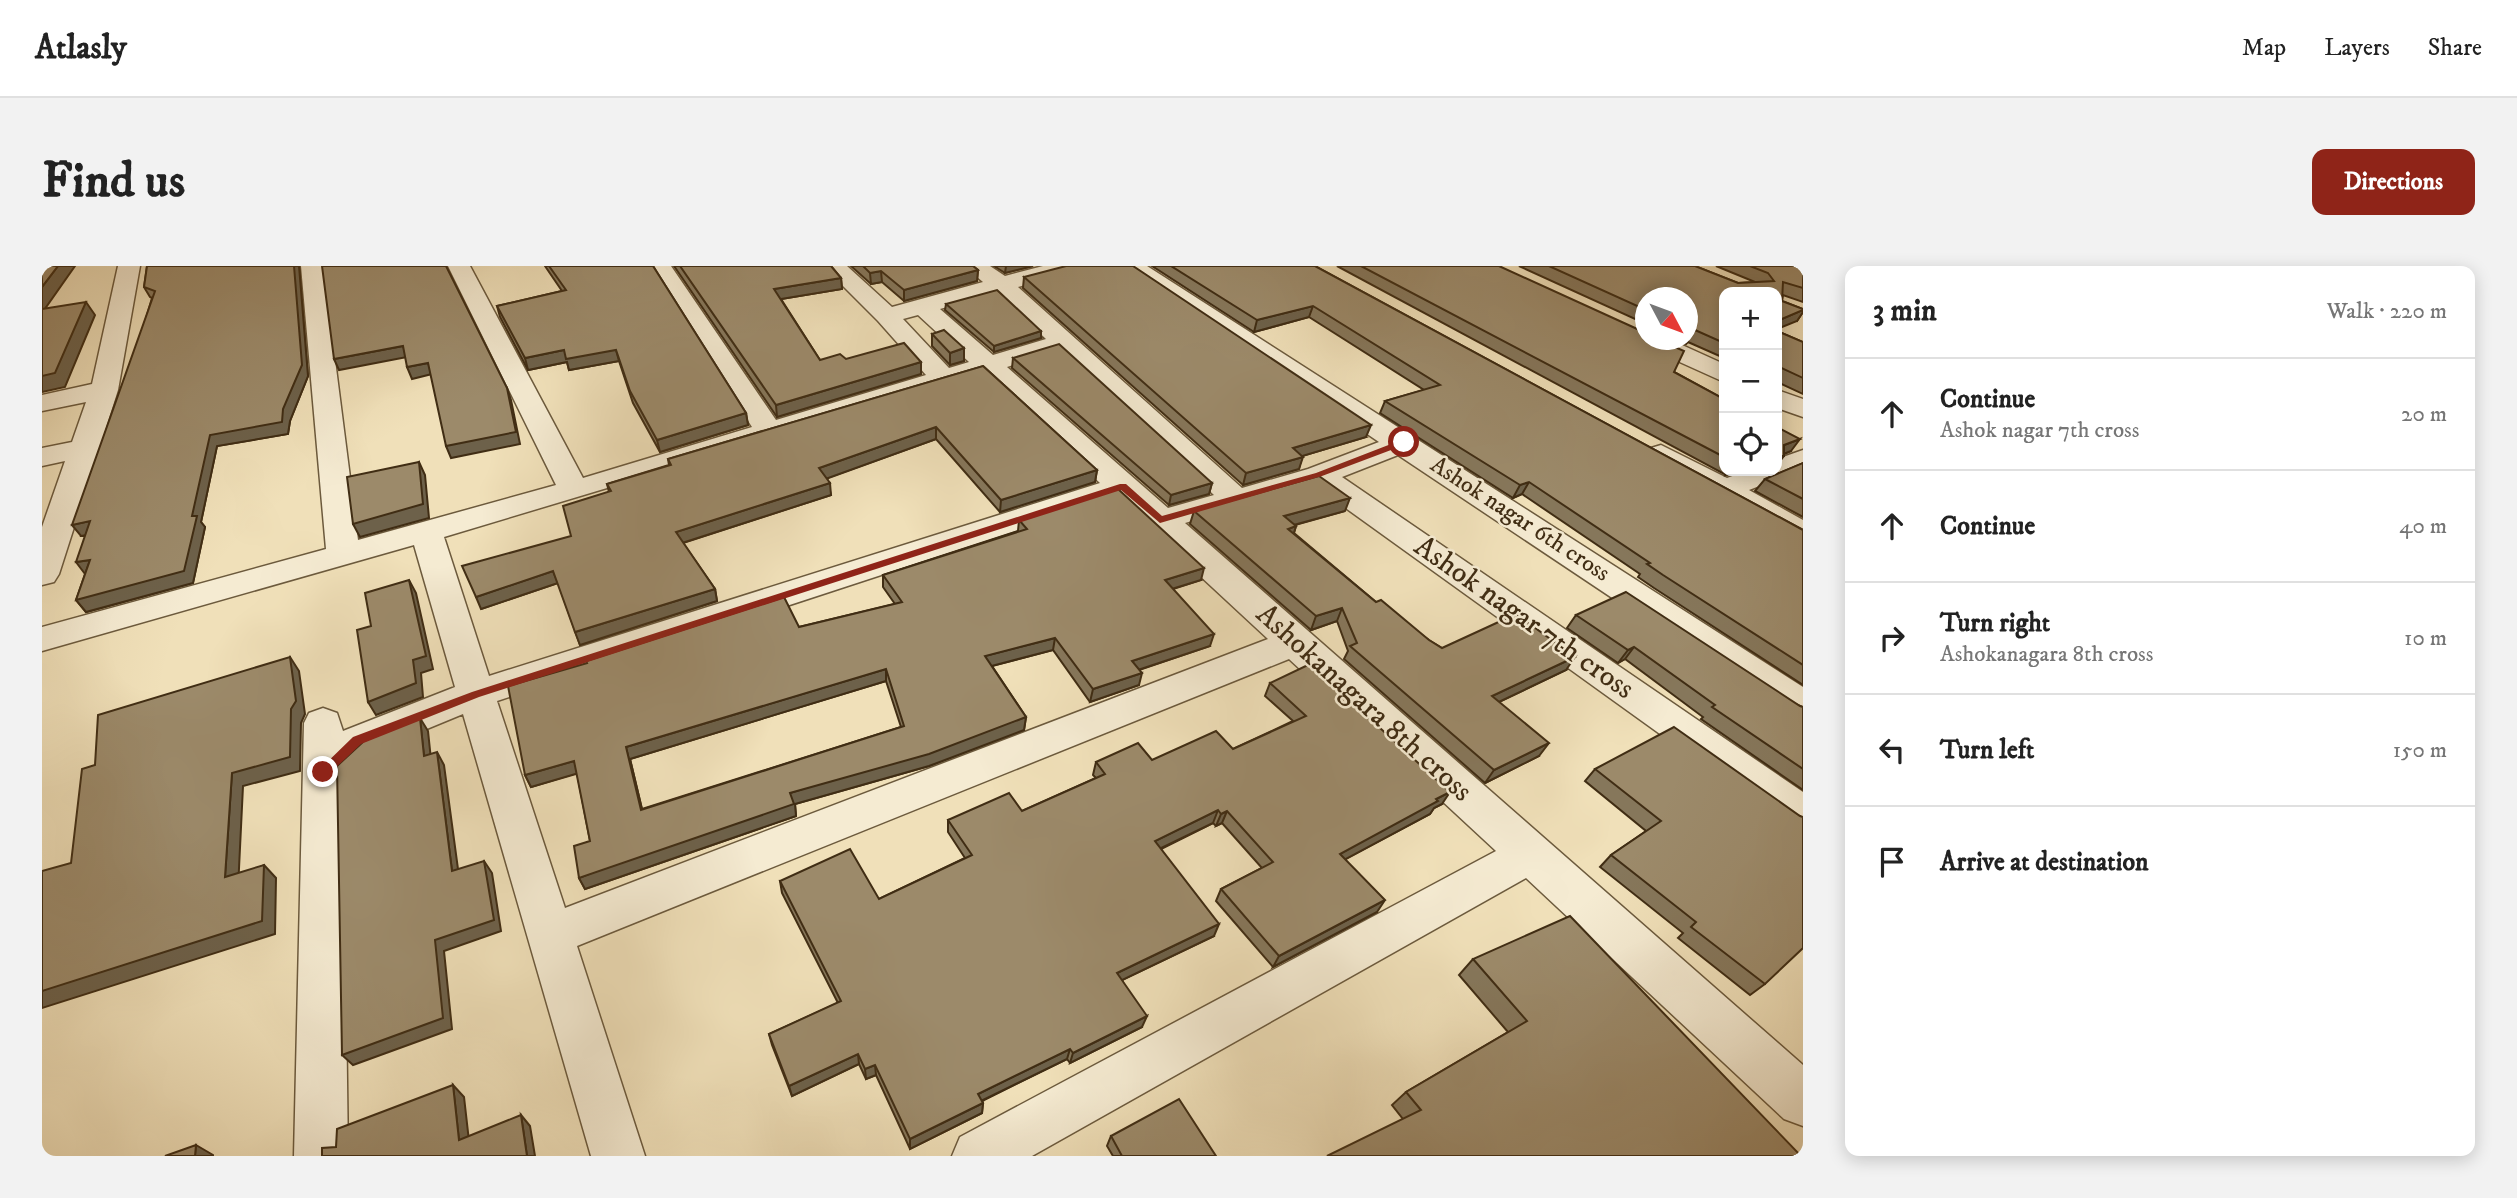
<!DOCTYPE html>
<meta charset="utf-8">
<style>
:root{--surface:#fff;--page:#f2f2f2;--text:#222;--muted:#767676;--line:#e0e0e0;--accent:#8f2418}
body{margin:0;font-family:"IM FELL DW Pica",serif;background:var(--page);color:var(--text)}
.controls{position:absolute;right:21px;top:21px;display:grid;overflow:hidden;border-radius:14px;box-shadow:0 4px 18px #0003}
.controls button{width:63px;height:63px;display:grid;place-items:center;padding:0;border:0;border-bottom:2px solid var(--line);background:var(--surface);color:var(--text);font:35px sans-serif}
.compass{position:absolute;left:1593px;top:21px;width:63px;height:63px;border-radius:50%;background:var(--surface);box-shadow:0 4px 18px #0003;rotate:131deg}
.stop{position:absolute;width:21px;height:21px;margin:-16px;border:5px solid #8f2418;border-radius:50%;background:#fff}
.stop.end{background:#8f2418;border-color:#fff;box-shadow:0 2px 7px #0008}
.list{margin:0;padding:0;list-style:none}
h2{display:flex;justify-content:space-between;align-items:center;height:91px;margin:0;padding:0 28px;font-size:30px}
h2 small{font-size:23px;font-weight:400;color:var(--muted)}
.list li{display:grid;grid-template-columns:46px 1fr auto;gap:21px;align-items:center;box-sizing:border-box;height:112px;padding:0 28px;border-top:2px solid var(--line)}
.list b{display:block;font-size:26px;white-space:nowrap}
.list p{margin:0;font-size:23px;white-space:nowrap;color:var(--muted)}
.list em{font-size:23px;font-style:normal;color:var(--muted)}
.icon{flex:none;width:38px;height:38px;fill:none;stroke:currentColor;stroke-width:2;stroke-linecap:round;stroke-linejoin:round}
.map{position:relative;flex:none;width:1761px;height:890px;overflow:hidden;border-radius:14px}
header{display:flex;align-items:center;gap:42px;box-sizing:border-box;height:98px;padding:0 35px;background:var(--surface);border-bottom:2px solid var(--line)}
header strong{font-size:33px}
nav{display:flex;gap:38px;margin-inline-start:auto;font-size:24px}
.intro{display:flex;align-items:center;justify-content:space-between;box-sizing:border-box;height:168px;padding:0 42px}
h1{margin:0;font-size:49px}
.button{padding:18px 32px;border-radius:14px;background:var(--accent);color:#fff;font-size:24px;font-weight:700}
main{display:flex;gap:42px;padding:0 42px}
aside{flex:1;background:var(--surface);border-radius:14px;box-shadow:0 4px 18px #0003}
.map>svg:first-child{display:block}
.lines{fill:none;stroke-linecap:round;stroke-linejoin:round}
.street-casing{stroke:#6c5a3d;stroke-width:3}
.street{fill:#f5ebd2;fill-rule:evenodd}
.wall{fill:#86775b;stroke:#402d14;stroke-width:2;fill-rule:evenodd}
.shaded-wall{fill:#6d614a;stroke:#402d14;stroke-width:2}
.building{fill:#9c8a6a;stroke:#402d14;stroke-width:2;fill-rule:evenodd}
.route{fill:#8f2418}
.labels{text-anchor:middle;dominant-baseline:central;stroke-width:5;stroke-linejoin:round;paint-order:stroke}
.far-street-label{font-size:24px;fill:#402d14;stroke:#f5ebd2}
.street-label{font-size:30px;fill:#402d14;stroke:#f5ebd2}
</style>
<header>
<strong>Atlasly</strong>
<nav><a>Map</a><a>Layers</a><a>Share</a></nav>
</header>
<div class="intro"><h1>Find us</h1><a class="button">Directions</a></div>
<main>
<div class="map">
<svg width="1761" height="890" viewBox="0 0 1761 890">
<rect width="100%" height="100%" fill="#f0e0b9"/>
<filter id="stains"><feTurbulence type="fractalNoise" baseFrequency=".00286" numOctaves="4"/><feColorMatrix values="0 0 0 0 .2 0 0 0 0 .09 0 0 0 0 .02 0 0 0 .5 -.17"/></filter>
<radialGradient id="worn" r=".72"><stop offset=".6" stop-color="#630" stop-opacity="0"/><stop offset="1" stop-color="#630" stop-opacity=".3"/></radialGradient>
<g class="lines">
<defs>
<g id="street">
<polygon points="76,0 98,0 76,124 17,308 12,316 0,319 0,261 23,195 0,200 0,182 30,176 44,136 0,145 0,129 50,118"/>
<path d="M259,0H281L316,274L514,219L406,0H428L541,212L710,161L607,0H629L734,154L884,109L836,55L781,0H805L850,41L941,16L922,0H948L963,10L1001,0H1038L1035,5L976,21L1200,222L1266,203L1337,176L1078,0H1105L1761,421V454L1747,450L1356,189L1300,211L1761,526V565L1746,560L1273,220L1143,257L1761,799V860L1742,853L1484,612L990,890H910L918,871L1454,585L1247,393L535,680L603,890H549L421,448L329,486L301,512L306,890H252L262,457L267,447L281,442L295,447L301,465L413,421L372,279L0,385V361L284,283ZM955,27L1004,73L951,89L898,43ZM876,49L927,96L907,102L861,53ZM1017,85L1172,229L1126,242L965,101ZM941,109L1058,217L447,410L402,271ZM1074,232L1226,373L523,642L455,435Z"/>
<polygon points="1604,68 1604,74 1629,74 1682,98 1682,116 1600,79 1596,74"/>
<polygon points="1735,124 1761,133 1761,151 1735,142"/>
<polygon points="1619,179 1685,212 1704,205 1735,205 1735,193 1761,184 1761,203 1707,224 1761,254 1761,277 1750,274 1609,194 1604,188 1609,182"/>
</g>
</defs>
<!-- street casing -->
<use href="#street" class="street-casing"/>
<!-- street -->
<use href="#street" class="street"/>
</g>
<!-- wall -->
<g class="wall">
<polygon points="105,0 257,0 266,110 248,155 246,168 175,180 159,256 163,261 151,317 44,346 34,334 43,308 43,270 39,270 110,32 108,31 102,21"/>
<polygon points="503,0 611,0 704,147 706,159 618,186 591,137 577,95 527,104 525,96 486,104 458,51 455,40 520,25"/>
<polygon points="632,0 789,0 799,12 800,23 739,33 778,94 804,93 879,96 879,108 735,151"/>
<polygon points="809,0 931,0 936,4 935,15 862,35 840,16 829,18"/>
<polygon points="952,0 991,0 963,7"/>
<polygon points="1110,0 1273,0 1761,264 1761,419 1612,322 1596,311 1598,308 1480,228 1471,232 1338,147 1343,135 1382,124 1267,51 1212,66"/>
<polygon points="1295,0 1457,0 1632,106 1682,133 1682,205 1697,205 1684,209"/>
<polygon points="1477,0 1653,0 1696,17 1713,16 1674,0 1761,0 1761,36 1741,29 1740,35 1761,43 1761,46 1755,55 1682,26 1682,92 1646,76 1644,78 1634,74 1646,74 1646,32 1604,32 1604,58"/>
<polygon points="982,11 1324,171 1260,190 1257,203 1201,219 981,22"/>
<polygon points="904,38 999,72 952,86 903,44"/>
<polygon points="1735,65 1761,76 1761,128 1735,116"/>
<polygon points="890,68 922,82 922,95 908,99 890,80"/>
<polygon points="971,92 1170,217 1167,228 1127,239 970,102"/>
<polygon points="941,100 1055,204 1053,216 958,246 894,173 785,212 789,229 641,277 673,323 675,335 538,379 516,317 439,343 529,270 567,226 565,218 627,199 626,193"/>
<polygon points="1735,161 1749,185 1742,188 1742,190 1735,199"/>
<polygon points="1761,197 1761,251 1713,225 1723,213"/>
<polygon points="1152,245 1303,245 1253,259 1254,260 1252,267 1334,336 1387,374 1400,382 1524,404 1457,436 1497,490 1443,517 1302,393 1306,385 1295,355 1269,364 1148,258"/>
<path d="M977,254L1159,314L1131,323L1168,380L1097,404V419L1048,436L1011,384L950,400L984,451L982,464L887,500L753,538L754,550L543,623L537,612L548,575L535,507L489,521L483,509L757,361L853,338L841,321V309L976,265ZM844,415L859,461L600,543L588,493Z"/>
<polygon points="1534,349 1761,441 1761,524 1659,453 1661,451 1583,393 1576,397 1525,362"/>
<polygon points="1228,417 1400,538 1392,542 1388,548 1303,593 1335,646 1231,701 1174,635 1179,623 1220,602 1180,557 1174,560 1171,557 1119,583 1172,670 1080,714 1100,761 1028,797 1025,793 940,835 941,837 940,847 868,883 834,809 824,813 817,798 750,830 730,779 727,768 796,737 740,627 738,615 837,633 923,592 906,566 906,554 980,545 1054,512 1051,509 1054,496 1110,494 1191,483 1251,455 1223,430"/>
<polygon points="1553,503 1758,550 1723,718 1708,729 1636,672 1641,667 1558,601 1569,589 1604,565 1543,515"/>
<polygon points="1431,693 1759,890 1361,853 1350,839 1364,826 1466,766 1417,709"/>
<polygon points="1069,870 1174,890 1071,890 1065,880"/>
</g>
<!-- shaded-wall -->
<g class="shaded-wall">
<polygon points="16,0 33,0 0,47 0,21"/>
<polygon points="252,0 257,0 266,110 248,155 246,168 175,180 159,256 163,261 151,317 44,346 34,334 168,169"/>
<polygon points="964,0 991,0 963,7"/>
<polygon points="936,4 935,15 862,35 862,24"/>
<polygon points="839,5 840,16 829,18 828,7"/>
<polygon points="799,12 800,23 733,34 732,23"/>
<polygon points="44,36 53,49 23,121 0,126 0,110"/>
<polygon points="1271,40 1267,51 1212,66 1215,54"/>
<polygon points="1761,44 1761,46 1755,55 1735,63 1735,55"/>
<polygon points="999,65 999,72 952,86 952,80"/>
<polygon points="361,80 365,91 297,104 292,93"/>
<polygon points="922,82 922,95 908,99 908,87"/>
<polygon points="522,84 574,84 577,95 527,104 525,96 486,104 483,92"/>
<polygon points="879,96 879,108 735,151 734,139"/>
<polygon points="386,97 390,108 370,113 365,101"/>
<polygon points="465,122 469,134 478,178 409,192 404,180"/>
<polygon points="704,147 706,159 618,186 615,174"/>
<polygon points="1329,159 1324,171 1247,194 1251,182"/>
<polygon points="894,161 894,173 778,215 777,202"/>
<polygon points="1758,173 1749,185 1736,190 1742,179"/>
<polygon points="1261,191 1257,203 1201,219 1204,207"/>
<polygon points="377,196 383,209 387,252 318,271 311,258"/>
<polygon points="1055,204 1053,216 958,246 959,234"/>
<polygon points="1687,205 1697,205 1684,209"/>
<polygon points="1487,216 1480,228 1471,232 1478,219"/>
<polygon points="788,217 789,229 637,278 634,266"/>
<polygon points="1170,217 1167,228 1127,239 1129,229"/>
<polygon points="1308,232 1303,245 1237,263 1242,250"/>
<polygon points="48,255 57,267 39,270 30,259"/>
<polygon points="1254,260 1250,273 1246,263"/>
<polygon points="48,294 43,308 34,296"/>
<polygon points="1162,302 1159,314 1120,326 1123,314"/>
<polygon points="511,305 516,317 439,343 434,331"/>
<polygon points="367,314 374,327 391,403 379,407 381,431 334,449 326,436 371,394"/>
<polygon points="673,323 675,335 538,379 533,366"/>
<polygon points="1300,342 1295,355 1269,364 1274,350"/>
<polygon points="1172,368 1168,380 1087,407 1090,395"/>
<polygon points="1013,372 1011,384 942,402 943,390"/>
<polygon points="1592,381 1583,393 1576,397 1586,384"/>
<polygon points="248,391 257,405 263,448 259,457 258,505 201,520 196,623 183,611 190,507"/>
<polygon points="1533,391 1524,404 1442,443 1450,430"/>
<polygon points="844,403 844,415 588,493 603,556 599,544 584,481"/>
<polygon points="1100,407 1097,419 1048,436 1051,423"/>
<polygon points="984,451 982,464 887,500 753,538 754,550 543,623 537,612 748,527"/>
<polygon points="378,452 386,465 390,503 382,490"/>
<polygon points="1507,477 1497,490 1443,517 1452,504"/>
<polygon points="395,486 402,499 418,618 410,605"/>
<polygon points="532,495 537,507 489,521 483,509"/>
<polygon points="1408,526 1400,538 1392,542 1388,548 1291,600 1298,588 1394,533"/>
<polygon points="1176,544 1171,557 1109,587 1113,575"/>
<polygon points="1185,545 1180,557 1174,560 1179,548"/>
<polygon points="442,595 450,607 459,665 402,685 410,763 311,799 300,789 393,674"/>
<polygon points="222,599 234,612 233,668 0,742 0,725"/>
<polygon points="1343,634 1335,646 1231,701 1237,690"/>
<polygon points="1177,658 1172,670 1072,718 1075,707"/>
<polygon points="1105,750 1100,761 1028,797 1031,787"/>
<polygon points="1028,783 1025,793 935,837 936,828"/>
<polygon points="816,788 817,798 750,830 747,820"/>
<polygon points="833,799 834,809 824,813 823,803"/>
<polygon points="411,819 422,831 428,884 417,874"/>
<polygon points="941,837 940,847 868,883 868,873"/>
<polygon points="479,849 488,860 493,890 485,890"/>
<polygon points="154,879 171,889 171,890 153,890"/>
</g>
<!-- building -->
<g class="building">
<polygon points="0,0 16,0 0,21"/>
<polygon points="105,0 252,0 260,99 241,143 240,156 168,169 150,250 155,250 142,305 34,334 48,294 34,296 48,255 30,259 113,25 102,21"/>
<polygon points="280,0 404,0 465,122 474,166 404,180 386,97 365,101 361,80 292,93"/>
<polygon points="507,0 611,0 704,147 615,174 588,125 574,84 524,93 522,84 483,92 455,40 524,24"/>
<polygon points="638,0 789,0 799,12 732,23 778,94 798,88 804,93 862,77 879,96 734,139"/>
<polygon points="821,0 931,0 936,4 862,24 839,5 828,7"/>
<polygon points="1024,0 1091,0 1329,159 1251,182 1261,191 1204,207 982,11"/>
<polygon points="1129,0 1273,0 1761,264 1761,399 1621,309 1605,298 1608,297 1487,216 1478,219 1343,135 1398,119 1271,40 1215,54"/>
<polygon points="1319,0 1457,0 1604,67 1604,74 1617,74 1642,85 1632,106 1682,133 1682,191"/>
<polygon points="1507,0 1653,0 1696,17 1732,15 1726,7 1708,0 1761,0 1761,22 1741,16 1740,35 1761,43 1761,44 1735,55 1735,26 1682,26 1682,77 1653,64 1651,66 1646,64 1646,32 1604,32 1604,44"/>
<polygon points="955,24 999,65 952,80 904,38"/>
<polygon points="44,36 13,107 0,110 0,43"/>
<polygon points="902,64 922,82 908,87 890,68"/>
<polygon points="1735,65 1761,76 1761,112 1735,100"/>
<polygon points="1017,78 1170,217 1129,229 971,92"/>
<polygon points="941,100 1055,204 959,234 894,161 777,202 788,217 634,266 673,323 533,366 511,305 434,331 420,300 529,270 521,240 569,225 565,218 629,199 626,193"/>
<polygon points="1735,161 1758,173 1742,179 1742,190 1735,190"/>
<polygon points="377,196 381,238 311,258 305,211"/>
<polygon points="1761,197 1761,233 1723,213"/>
<polygon points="1277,210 1308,232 1242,250 1254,260 1246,263 1334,336 1339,334 1387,374 1400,382 1474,348 1533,391 1450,430 1507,477 1452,504 1308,380 1315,377 1300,342 1274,350 1152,245"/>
<path d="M1076,223L1162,302L1123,314L1172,368L1090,395L1100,407L1051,423L1013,372L943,390L984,451L887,488L748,527L752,538L537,612L532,580L548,575L532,495L483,509L466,420L545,397L544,395L742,331L757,361L860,336L841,309L985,263L977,254ZM844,403L862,460L599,544L584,481Z"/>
<polygon points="367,314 384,390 371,394 374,417 326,436 315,364 329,360 323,327"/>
<polygon points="1584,326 1758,440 1761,441 1761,503 1670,441 1673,439 1592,381 1586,384 1534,349"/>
<polygon points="248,391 254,435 249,443 248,491 190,507 183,611 222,599 220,655 0,725 0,605 29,597 40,503 53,499 56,449"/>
<polygon points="1268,398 1408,526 1394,533 1396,535 1298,588 1343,634 1237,690 1179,623 1231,596 1185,545 1179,548 1176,544 1113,575 1177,658 1075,707 1105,750 1031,787 1028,783 936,828 941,837 868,873 833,799 823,803 816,788 747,820 727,768 799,735 738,615 808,583 837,633 930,589 906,554 967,527 980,545 1063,508 1054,496 1096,477 1110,494 1174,465 1191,483 1264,450 1228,417"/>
<polygon points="378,452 382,490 395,486 410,605 442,595 452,654 393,674 401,752 300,789 295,500 322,475"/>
<polygon points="1632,461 1758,550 1761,551 1761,682 1723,718 1649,661 1654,656 1569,589 1619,555 1553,503"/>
<polygon points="1528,650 1759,890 1285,890 1379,844 1364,826 1485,755 1431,693"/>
<polygon points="411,819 417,874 479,849 485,890 280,890 280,882 294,881 295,863"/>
<polygon points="1137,833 1174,890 1080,890 1069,870"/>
<polygon points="154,879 153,890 123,890"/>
</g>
<!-- route -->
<polygon class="route" points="1362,173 1365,178 1280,210 1118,257 1079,224 437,431 319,478 286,509 277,509 275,506 311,471 430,426 1078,218 1084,218 1120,250 1274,207"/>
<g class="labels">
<!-- far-street labels -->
<g class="far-street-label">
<text transform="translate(1478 253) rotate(33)">Ashok nagar 6th cross</text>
</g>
<!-- street labels -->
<g class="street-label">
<text transform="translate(1482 352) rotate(35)">Ashok nagar 7th cross</text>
<text transform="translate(1322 437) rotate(42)">Ashokanagara 8th cross</text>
</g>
</g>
<rect width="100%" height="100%" filter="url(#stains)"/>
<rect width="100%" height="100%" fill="url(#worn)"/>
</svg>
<div class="controls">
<button>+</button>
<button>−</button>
<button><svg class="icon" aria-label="locate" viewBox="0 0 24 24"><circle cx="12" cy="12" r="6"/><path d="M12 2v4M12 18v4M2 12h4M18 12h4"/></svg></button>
</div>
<svg class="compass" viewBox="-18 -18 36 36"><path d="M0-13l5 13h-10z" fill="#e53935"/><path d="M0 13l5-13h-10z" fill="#767676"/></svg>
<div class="stop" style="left:1362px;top:176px"></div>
<div class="stop end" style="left:281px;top:506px"></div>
</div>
<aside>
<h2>3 min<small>Walk · 220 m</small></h2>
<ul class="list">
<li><svg class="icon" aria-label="ahead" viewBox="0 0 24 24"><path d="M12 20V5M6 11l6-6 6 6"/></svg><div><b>Continue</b><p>Ashok nagar 7th cross</p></div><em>20 m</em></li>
<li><svg class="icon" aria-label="ahead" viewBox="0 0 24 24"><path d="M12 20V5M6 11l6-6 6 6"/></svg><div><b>Continue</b></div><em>40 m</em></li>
<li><svg class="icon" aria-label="right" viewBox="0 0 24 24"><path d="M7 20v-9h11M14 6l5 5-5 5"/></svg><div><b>Turn right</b><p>Ashokanagara 8th cross</p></div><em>10 m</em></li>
<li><svg class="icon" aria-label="left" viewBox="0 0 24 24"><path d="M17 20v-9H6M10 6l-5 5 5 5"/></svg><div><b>Turn left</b></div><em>150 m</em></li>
<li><svg class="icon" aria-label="arrive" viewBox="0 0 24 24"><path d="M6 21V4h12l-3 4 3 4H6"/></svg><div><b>Arrive at destination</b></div></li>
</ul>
</aside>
</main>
